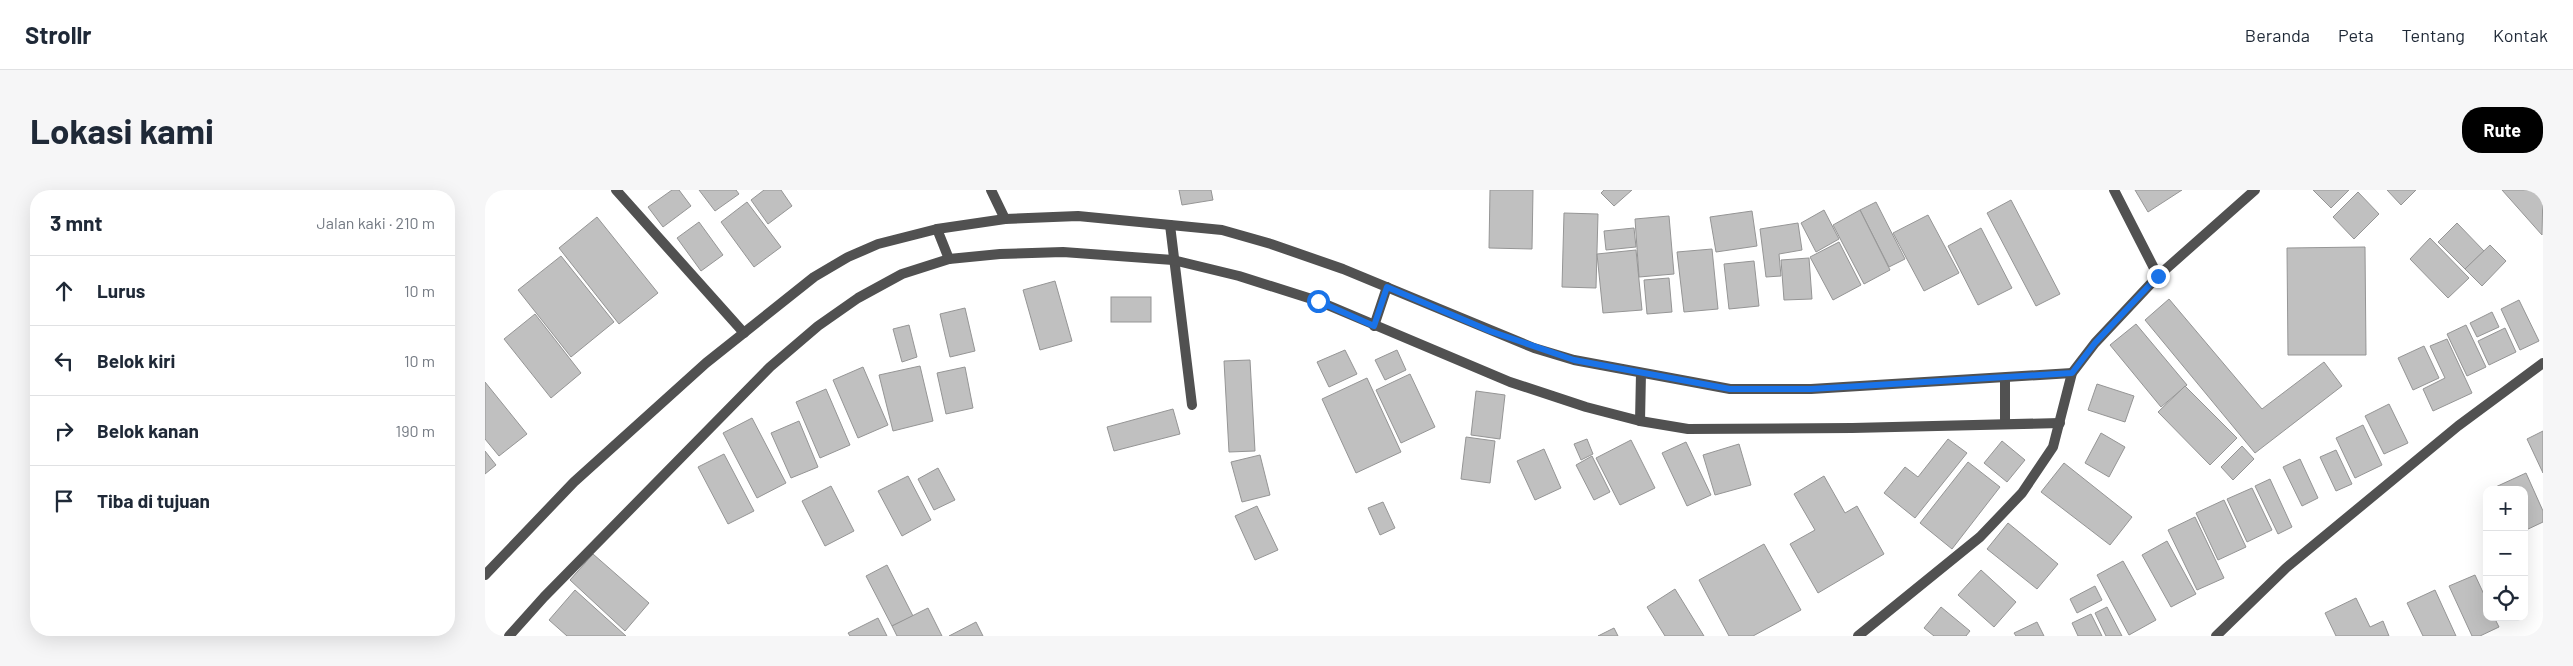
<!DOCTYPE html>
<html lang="id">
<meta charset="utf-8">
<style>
:root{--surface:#fff;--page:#f6f6f7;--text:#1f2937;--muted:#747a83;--line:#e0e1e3;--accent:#000}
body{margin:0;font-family:Barlow,sans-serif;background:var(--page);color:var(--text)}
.controls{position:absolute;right:15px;bottom:15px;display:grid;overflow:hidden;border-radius:10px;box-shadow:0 5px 20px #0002}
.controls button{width:45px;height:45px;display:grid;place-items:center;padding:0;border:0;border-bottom:1px solid var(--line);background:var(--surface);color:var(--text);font:25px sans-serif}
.stop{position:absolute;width:15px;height:15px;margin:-11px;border:4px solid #1a73e8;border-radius:50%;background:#fff}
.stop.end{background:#1a73e8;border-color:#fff;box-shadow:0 1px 5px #0008}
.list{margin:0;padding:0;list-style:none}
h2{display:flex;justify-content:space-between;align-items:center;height:65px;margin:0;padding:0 20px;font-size:21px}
h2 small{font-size:16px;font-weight:400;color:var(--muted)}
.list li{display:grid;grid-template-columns:32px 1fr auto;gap:15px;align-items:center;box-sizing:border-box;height:70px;padding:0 20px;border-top:1px solid var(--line)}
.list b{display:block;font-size:19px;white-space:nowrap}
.list em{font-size:16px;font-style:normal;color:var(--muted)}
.icon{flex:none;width:28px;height:28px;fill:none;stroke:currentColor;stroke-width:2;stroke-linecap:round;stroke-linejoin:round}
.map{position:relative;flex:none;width:2058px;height:446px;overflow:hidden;border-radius:20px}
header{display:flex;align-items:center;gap:30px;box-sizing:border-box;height:70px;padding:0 25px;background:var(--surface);border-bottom:1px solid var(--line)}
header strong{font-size:24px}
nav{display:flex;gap:28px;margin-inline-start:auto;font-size:18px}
.intro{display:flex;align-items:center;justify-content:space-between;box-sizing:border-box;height:120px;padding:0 30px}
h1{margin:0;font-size:35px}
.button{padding:12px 22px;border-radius:20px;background:var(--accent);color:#fff;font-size:18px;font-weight:700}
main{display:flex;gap:30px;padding:0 30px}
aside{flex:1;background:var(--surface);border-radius:20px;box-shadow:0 5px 20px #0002}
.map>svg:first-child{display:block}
.building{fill:#c0c0c0;stroke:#959595}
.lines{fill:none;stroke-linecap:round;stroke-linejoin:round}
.street{stroke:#515151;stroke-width:10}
.route{stroke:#1a73e8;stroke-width:6}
</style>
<header>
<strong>Strollr</strong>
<nav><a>Beranda</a><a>Peta</a><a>Tentang</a><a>Kontak</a></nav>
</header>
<div class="intro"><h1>Lokasi kami</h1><a class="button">Rute</a></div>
<main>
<aside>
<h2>3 mnt<small>Jalan kaki · 210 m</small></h2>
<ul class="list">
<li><svg class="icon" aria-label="ahead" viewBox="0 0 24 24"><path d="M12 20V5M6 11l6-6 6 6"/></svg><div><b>Lurus</b></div><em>10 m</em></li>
<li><svg class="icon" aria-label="left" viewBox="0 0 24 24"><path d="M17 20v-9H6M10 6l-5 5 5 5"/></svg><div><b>Belok kiri</b></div><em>10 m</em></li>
<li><svg class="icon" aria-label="right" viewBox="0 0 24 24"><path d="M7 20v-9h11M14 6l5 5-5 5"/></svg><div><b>Belok kanan</b></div><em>190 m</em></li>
<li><svg class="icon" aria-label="arrive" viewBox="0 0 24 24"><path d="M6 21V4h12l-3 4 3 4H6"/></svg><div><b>Tiba di tujuan</b></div></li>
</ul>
</aside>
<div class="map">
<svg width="2058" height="446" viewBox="0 0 2058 446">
<rect width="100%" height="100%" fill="#fff"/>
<!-- building -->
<g class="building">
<polygon points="187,0 194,0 206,16 178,37 163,17"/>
<polygon points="214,0 251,0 254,4 230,21"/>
<polygon points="279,0 296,0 307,16 283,34 266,10"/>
<polygon points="694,0 726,0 728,10 697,15"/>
<polygon points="1005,0 1048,0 1047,59 1004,58"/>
<polygon points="1119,0 1147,0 1129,16 1116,3"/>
<polygon points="1650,0 1697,0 1663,22"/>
<polygon points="1828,0 1864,0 1846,18"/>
<polygon points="1902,0 1931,0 1916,15"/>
<polygon points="2017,0 2058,0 2057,45"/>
<polygon points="1873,2 1894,24 1869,49 1848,27"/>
<polygon points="1526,10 1575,104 1551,116 1502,23"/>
<polygon points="262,12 296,57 269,77 236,32"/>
<polygon points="1391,12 1420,69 1404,77 1375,20"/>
<polygon points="1339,20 1354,49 1331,62 1316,33"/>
<polygon points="1375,20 1405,80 1379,94 1348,35"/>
<polygon points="1267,21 1272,56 1231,62 1225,27"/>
<polygon points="1079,23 1113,24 1111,98 1077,97"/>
<polygon points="1443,25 1474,83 1439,101 1408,43"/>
<polygon points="1184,26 1189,84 1154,87 1150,29"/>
<polygon points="112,27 173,103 134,134 74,58"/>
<polygon points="214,32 238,65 216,81 192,48"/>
<polygon points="1313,33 1317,60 1294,64 1296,86 1281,87 1275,39"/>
<polygon points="1972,33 1999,61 1980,79 1953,52"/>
<polygon points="1149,38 1151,57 1121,60 1119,41"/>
<polygon points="1496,38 1527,98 1493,115 1463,56"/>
<polygon points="1945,48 1984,88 1963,108 1925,69"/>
<polygon points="1354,52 1376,95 1348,110 1325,67"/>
<polygon points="2005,55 2021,71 1997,96 1980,79"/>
<polygon points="1880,57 1881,165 1803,165 1802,58"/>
<polygon points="1227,59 1233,119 1199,122 1192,62"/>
<polygon points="1151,60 1157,120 1118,123 1112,64"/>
<polygon points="76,66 129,132 86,167 33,100"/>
<polygon points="1324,68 1327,109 1299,110 1296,70"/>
<polygon points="1269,71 1274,116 1244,119 1239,74"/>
<polygon points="1184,88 1187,122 1162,124 1159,90"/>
<polygon points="570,91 587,151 555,160 538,100"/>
<rect x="626" y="107" width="40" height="25"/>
<polygon points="1684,109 1777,219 1839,172 1857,196 1770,263 1660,130"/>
<polygon points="2034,110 2054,151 2035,160 2016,119"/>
<polygon points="480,118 490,161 465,167 455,124"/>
<polygon points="2007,122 2014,137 1992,147 1985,133"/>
<polygon points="50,124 96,183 66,208 19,149"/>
<polygon points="1651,134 1702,195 1676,217 1625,155"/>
<polygon points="424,135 432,167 417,172 408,139"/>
<polygon points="1981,135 2001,177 1982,186 1962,144"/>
<polygon points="2020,138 2031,162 2004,175 1993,151"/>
<polygon points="1962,149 1987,203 1948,221 1938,199 1960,188 1945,156"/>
<polygon points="1939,156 1954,188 1928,200 1913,168"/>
<polygon points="860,160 872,184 844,197 832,172"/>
<polygon points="912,160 921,180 900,190 890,170"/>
<polygon points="765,170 770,261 744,262 739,171"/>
<polygon points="435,176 448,231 408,241 394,185"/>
<polygon points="378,177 403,235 373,248 348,190"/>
<polygon points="480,177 488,218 461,224 452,183"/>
<polygon points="925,184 950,237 916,253 891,200"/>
<polygon points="882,188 916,262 871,283 837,209"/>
<polygon points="0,192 42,244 14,266 0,249"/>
<polygon points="1612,194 1649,206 1640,232 1603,220"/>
<polygon points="1700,196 1752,248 1725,275 1673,222"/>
<polygon points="341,199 365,255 335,268 311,212"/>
<polygon points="991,201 1020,205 1015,249 986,245"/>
<polygon points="1904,214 1923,253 1899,264 1880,226"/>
<polygon points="688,219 695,244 629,261 622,237"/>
<polygon points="267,228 301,293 272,308 238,243"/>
<polygon points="314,231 333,277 306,288 286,243"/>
<polygon points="1878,235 1897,275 1870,288 1851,248"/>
<polygon points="2058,241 2058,283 2042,249"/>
<polygon points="1616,243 1640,257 1624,287 1600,273"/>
<polygon points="981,247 1010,251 1005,293 976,289"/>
<polygon points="1102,249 1108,264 1096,270 1089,254"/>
<polygon points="1463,249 1482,263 1430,328 1399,303 1420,277 1433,287"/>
<polygon points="1146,250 1170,298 1135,315 1111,268"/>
<polygon points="1517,251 1540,270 1522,292 1499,273"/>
<polygon points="1201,252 1226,305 1202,316 1177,263"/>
<polygon points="1254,254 1266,295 1230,305 1218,265"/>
<polygon points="1757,256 1769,269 1748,290 1736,277"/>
<polygon points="1059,259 1076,298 1050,310 1032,271"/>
<polygon points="1851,260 1867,294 1851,301 1835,267"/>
<polygon points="0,261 11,275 0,284"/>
<polygon points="239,264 269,321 243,334 213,277"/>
<polygon points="775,265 785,305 757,312 746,272"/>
<polygon points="1107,266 1125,302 1109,310 1091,275"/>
<polygon points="1815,269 1833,308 1817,316 1798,277"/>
<polygon points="1483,272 1515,297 1467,359 1435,333"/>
<polygon points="1579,273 1647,327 1625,355 1556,302"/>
<polygon points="453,278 470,310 449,320 433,289"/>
<polygon points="2041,283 2058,321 2058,332 2039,341 2039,300 2004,300"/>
<polygon points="423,286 446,330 417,346 393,301"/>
<polygon points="1339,286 1360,323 1372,316 1399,364 1333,403 1305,354 1330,340 1309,304"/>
<polygon points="1785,289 1807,337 1793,344 1770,296"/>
<polygon points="346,296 369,341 340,356 317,311"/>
<polygon points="1767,298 1787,340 1762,352 1742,309"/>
<polygon points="1739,310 1761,357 1733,370 1711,323"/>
<polygon points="898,312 910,338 895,345 883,318"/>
<polygon points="772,316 793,360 770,370 750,326"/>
<polygon points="1710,327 1739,388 1712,400 1683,340"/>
<polygon points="1523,333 1573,374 1552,399 1502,359"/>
<polygon points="1682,351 1711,404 1686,417 1657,365"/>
<polygon points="1279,354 1316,420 1268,446 1244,446 1214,390"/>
<polygon points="108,364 164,413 140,441 85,390"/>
<polygon points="1638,371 1671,430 1644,445 1612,385"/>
<polygon points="402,375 428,426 407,436 381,386"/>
<polygon points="1496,380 1531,412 1509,437 1473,405"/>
<polygon points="1990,385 2002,411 2002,427 2009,427 2014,437 1995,446 1987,446 1964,396"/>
<polygon points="1610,396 1617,410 1592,423 1585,409"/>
<polygon points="1190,399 1219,446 1180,446 1162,417"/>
<polygon points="90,400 141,446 82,446 64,430"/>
<polygon points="1950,400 1971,446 1938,446 1922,413"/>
<polygon points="1871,408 1885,437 1898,431 1904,446 1851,446 1840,423"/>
<polygon points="1456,417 1485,441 1481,446 1449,446 1439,438"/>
<polygon points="1622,417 1637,446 1621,446 1610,423"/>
<polygon points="443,418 457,446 412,446 407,436"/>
<polygon points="1606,424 1617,446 1593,446 1587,433"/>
<polygon points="393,428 402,446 365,446 363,443"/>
<polygon points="491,432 498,446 464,446"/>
<polygon points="1552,432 1559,446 1531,446 1529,443"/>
<polygon points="1129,438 1133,446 1113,446"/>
</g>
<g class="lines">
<!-- street -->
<g class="street">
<polyline points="131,0 259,143"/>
<polyline points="506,0 520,29"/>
<polyline points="1629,0 1673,86"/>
<polyline points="685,35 707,215"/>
<polyline points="452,39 464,69"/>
<polyline points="889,136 902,97"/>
<polyline points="1520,188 1520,234"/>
<polyline points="1155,231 1156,183"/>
<polyline points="0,385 89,292 221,173 329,87 363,67 393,54 452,39 520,29 593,26 737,40 786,54 858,79 1049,158 1089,170 1245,199 1326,199 1587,183"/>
<polyline points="24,446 59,407 285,177 333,136 373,108 417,84 464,69 515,64 578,62 688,70 754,86 833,111 1025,192 1101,217 1155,231 1203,239 1367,238 1575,233"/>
<polyline points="1373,446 1495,347 1537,303 1568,257 1587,183 1610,153 1673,86 1770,0"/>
<polyline points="1731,446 1801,378 1973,236 2058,173"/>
</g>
</g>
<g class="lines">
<!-- route -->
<polyline class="route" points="833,111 889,136 902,97 1005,141 1089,170 1245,199 1326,199 1587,183 1610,153 1673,86"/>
</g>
</svg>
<div class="controls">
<button>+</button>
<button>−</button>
<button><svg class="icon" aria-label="locate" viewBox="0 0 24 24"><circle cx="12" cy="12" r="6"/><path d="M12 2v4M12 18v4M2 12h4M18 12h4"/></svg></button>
</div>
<div class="stop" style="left:833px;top:111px"></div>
<div class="stop end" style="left:1673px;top:86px"></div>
</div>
</main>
